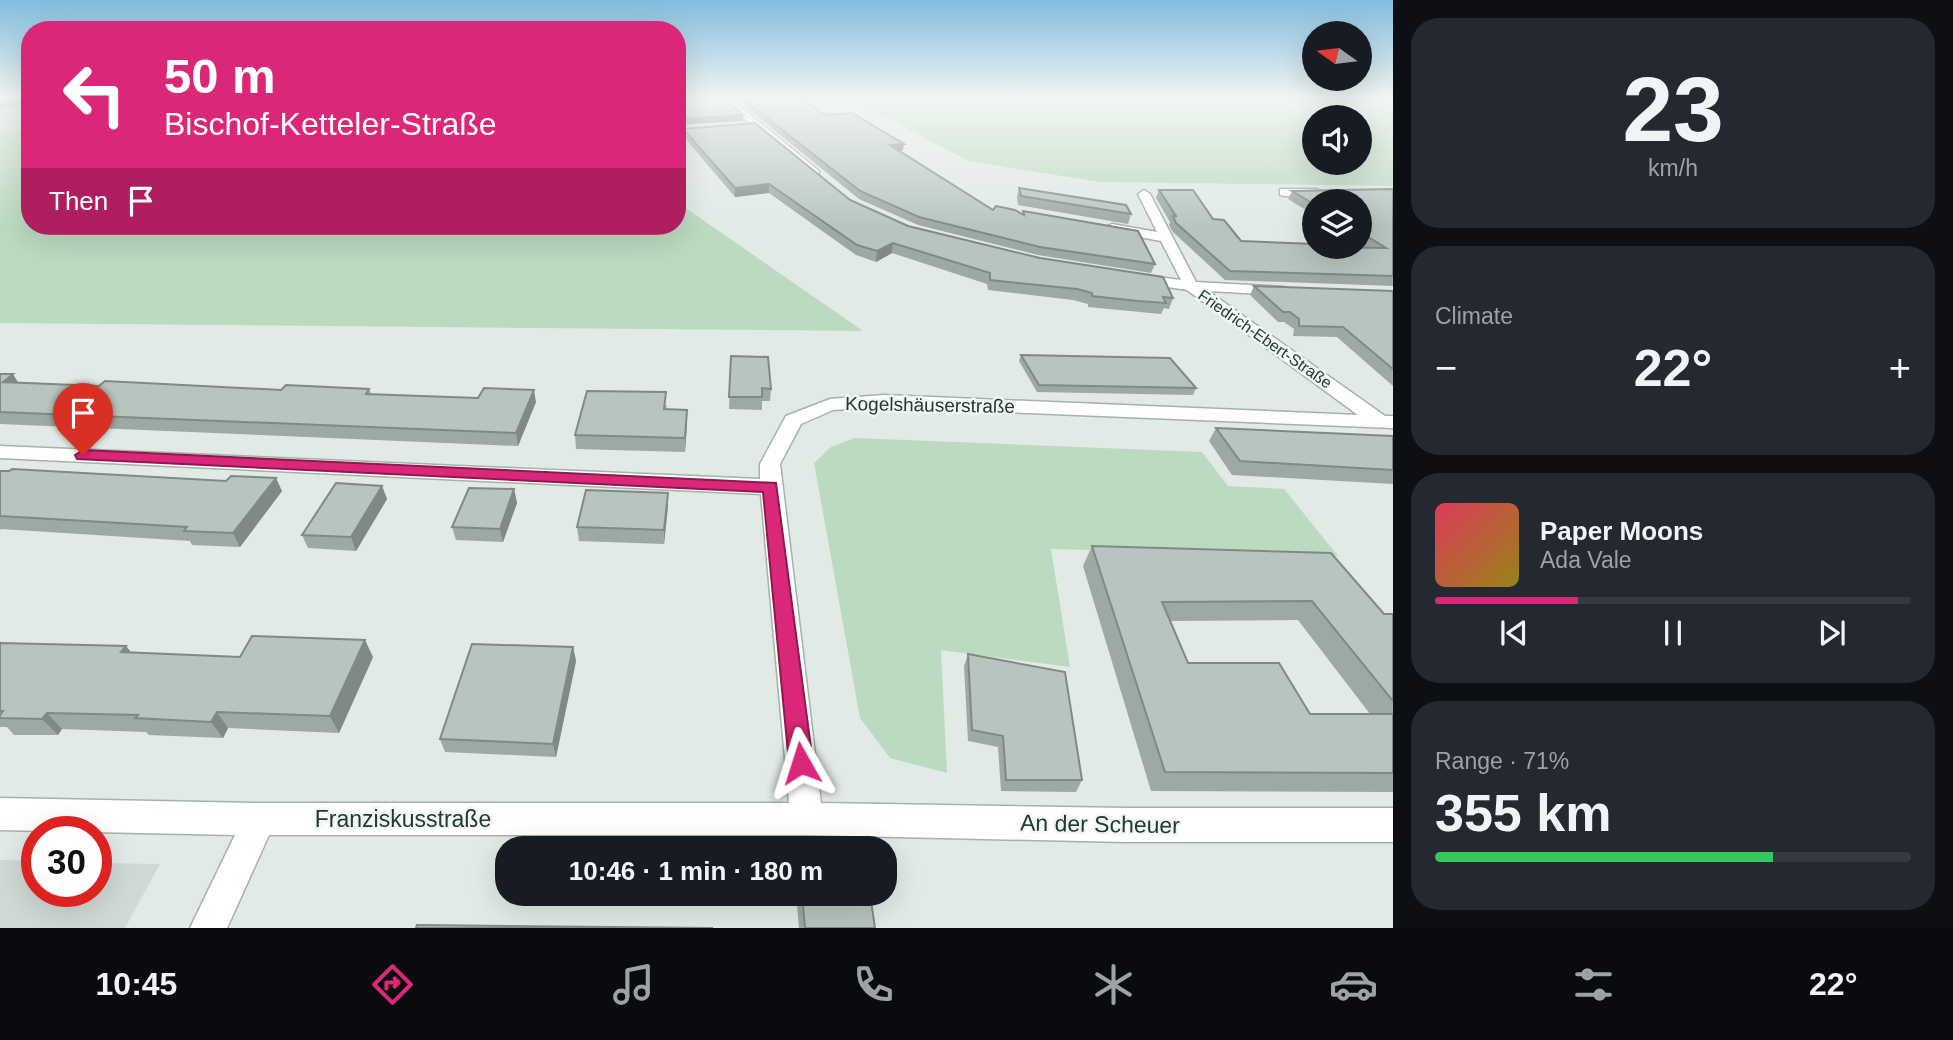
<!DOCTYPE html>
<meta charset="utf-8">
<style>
body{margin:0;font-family:Helvetica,sans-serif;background:#242831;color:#f1f3f6;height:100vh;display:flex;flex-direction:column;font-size:26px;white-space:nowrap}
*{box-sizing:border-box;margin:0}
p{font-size:23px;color:#9ea1a6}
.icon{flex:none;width:38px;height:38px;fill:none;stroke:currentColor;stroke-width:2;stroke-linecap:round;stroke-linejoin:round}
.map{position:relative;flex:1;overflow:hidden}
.drawer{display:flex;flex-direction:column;gap:18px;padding:18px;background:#0d0f14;width:560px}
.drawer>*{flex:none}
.banner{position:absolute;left:21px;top:21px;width:665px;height:214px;border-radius:28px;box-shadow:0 7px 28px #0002;background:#db2777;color:#fff;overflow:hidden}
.needle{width:46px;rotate:284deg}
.buttons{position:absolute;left:1302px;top:21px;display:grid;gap:14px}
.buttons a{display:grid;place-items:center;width:70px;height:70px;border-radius:50%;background:#171b24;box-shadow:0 7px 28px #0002;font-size:35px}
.speed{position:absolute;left:21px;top:816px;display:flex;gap:14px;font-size:35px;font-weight:700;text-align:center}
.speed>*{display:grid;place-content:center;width:91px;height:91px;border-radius:50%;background:#171b24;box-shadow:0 7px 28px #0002;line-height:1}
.speed .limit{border:10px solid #d22;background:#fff;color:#111}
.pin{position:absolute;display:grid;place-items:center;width:60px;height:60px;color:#fff;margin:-72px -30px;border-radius:50% 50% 50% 0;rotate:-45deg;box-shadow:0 0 7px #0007}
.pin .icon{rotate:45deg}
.me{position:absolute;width:77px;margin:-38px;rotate:354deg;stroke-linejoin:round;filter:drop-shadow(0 0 5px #0008)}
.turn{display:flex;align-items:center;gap:24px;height:147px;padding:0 28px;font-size:32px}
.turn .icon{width:91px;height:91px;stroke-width:2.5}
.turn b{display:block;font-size:49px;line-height:60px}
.then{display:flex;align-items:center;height:66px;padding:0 28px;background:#0003;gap:14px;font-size:26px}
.big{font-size:52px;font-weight:700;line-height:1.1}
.drawer .tile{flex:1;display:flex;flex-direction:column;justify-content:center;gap:10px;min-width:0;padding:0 24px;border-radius:28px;background:#242831}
.drawer .dial{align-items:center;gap:0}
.dial b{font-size:91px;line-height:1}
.song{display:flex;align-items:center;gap:21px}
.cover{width:84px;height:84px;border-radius:10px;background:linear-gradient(135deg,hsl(350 70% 55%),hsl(50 70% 35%))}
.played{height:7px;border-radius:4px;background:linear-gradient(90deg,#db2777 30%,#363941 30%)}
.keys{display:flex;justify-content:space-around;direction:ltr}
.heat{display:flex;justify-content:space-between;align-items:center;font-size:38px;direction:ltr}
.charge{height:10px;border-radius:5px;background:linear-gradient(90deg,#34c759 71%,#363941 0)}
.trip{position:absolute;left:495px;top:836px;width:402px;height:70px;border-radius:28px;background:#171b24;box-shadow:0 7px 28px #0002;font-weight:700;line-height:70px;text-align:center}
.dock{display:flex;height:112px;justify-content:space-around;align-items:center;background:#090b0e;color:#9ea1a6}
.dock .icon{width:49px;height:49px}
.dock .active{color:#db2777}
.dock b{font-size:32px;color:#f1f3f6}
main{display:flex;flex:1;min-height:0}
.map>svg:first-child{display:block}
</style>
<main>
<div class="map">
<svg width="1393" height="928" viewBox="0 0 1393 928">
<rect width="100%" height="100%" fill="#e1eae5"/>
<g fill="#cfdad4">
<polygon points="0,99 30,99 30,129 0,132"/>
<polygon points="0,860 37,861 37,891 96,891 96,863 160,864 125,928 0,928"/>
</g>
<g fill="#bcdac0" fill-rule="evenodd">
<path d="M852,99H1393V186L1100,182L968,161ZM1314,117H1360V163H1314Z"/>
<polygon points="30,129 30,226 677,226 677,202 863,331 0,323 0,132"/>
<polygon points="855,438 1202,452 1228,486 1284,489 1338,556 1051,549 1070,667 941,650 947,773 890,758 860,718 814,463 831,447"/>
</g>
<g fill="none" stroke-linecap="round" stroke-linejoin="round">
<g stroke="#a4b2ab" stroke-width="3">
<g id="minor">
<polygon points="721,99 731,99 819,171 819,175 811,175"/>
<polygon points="1280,189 1317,189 1323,193 1317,197 1284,196 1280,195"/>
<polygon points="1144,190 1150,194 1196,282 1284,287 1287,290 1284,293 1279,295 1208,291 1385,416 1393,416 1393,428 884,407 833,410 801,424 780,464 821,803 1125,808 1393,808 1393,842 1125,842 807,835 269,835 227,928 190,928 235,835 0,830 0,798 260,803 789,803 761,494 0,458 0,446 760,479 760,464 786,416 830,399 884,395 1358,415 1187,290 1135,282 1133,279 1140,275 1181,280 1161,241 1112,232 1105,228 1112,224 1157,232 1138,194"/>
</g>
</g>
<use href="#minor" fill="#fff" fill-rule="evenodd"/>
</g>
<g fill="#9da9a3" fill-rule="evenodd">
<polygon points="736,99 801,99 826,115 903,150 899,151 993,210 1022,214 1023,211 1155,264 1151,273 1038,255 918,225 859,199"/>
<polygon points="683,129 908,226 1173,298 1169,309 1164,308 1161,314 1088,307 1088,304 1073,300 988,290 987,284 892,253 876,262 856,255 769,193 735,197 684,137"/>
<polygon points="1019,188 1131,214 1128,224 1018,205 1017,197"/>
<polygon points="1393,189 1393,286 1225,280 1173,232 1169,225 1170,222 1156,198 1159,190 1213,219 1241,241 1364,247 1360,244 1360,201 1314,201 1314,215 1288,199 1292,191"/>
<polygon points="1254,286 1393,291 1393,386 1337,337 1293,336 1294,329 1284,322 1278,322 1250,295"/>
<polygon points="1021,355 1196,388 1193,395 1037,392 1019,361"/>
<polygon points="731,356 771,389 770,401 762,401 762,410 729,409"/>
<polygon points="0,374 18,382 99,386 281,390 369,389 371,394 536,402 518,446 0,424"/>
<polygon points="667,405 666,409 687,423 685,452 576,449 575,435"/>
<polygon points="1216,428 1393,436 1393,484 1232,475 1209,441"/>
<polygon points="0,471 282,491 240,547 192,545 190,541 1,529 0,530"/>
<polygon points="382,486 387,499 356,551 308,548 302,535"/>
<polygon points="514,489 517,503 503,542 456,540 452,527"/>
<polygon points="668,506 664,544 579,541 577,527"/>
<path d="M1092,546L1384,614H1393V792L1151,791L1083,566ZM1298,620L1370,714H1310L1188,663L1170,621Z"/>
<polygon points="0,641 2,643 131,653 240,657 373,657 339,733 228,728 223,738 149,735 146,732 62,729 58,735 14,735 7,727 0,727"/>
<polygon points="573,647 576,661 556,757 445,752 440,739"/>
<polygon points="968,654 1082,780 1076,792 1001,791 998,747 968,741 964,666"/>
<polygon points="796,894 870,894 875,928 799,928"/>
</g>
<g fill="#808a85">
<polygon points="0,99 26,99 26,104 0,109"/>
<polygon points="743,115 743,121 677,125 677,119"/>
<polygon points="904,144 903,150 889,152 890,145"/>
<polygon points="769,184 769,193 735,197 735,188"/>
<polygon points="893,243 892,253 876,262 877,251"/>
<polygon points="13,374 21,387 3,382"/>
<polygon points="534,390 536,402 518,446 516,433"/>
<polygon points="687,410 687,423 685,452 685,438"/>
<polygon points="276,478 282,491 240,547 233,533"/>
<polygon points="382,486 387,499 356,551 351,537"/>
<polygon points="514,489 517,503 503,542 500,529"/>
<polygon points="668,493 668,506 664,544 664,530"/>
<polygon points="365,640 373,657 339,733 330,716"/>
<polygon points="126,646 139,662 121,652"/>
<polygon points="573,647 576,661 556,757 553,744"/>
<polygon points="217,712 228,728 223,738 211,722"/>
<polygon points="47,713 62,729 58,735 42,719"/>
</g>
<g fill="#b7c5be" stroke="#808a85" stroke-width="2">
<polygon points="677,99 725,99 743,115 677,119"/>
<polygon points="743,99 801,99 826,115 852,113 904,144 890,145 993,210 996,206 1015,210 1024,215 1023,211 1138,231 1155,264 1040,247 919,217 860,191"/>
<polygon points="755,123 850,200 908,226 1040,258 1163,277 1173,298 1163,297 1166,303 1138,301 1092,296 1092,293 1077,289 990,280 990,273 893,243 877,251 857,245 769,184 735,188 683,129"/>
<polygon points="1019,188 1126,205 1131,214 1021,196"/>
<polygon points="1393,189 1393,276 1230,271 1176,223 1173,216 1176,216 1159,190 1193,190 1213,219 1224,220 1241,241 1314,244 1314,247 1386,248 1360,232 1360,201 1314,201 1314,204 1292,191"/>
<polygon points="1254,286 1393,291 1393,369 1343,327 1299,326 1299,319 1290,312 1283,312"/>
<polygon points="1021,355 1170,358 1196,388 1039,385"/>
<polygon points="731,356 768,357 771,389 762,388 762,397 729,397"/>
<polygon points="0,374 13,374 3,382 99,386 105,381 281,390 286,385 369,389 366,394 478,398 484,388 534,390 516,433 0,412"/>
<polygon points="587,391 666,392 664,409 687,410 685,438 575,435"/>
<polygon points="1216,428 1393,436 1393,470 1240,461"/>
<polygon points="12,469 226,481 231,476 276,478 233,533 184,531 187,527 0,516 0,471 9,471"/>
<polygon points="336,483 382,486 351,537 302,535"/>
<polygon points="469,488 514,489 500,529 452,527"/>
<polygon points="586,490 668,493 664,530 577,527"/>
<polygon points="1092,546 1331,553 1384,614 1393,614 1393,701 1312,601 1162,602 1188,663 1279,663 1310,714 1393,714 1393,773 1165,772"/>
<polygon points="252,636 365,640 330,716 217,712 211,722 135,718 138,715 47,713 42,719 0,718 0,715 3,711 0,711 0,643 126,646 121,652 240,657"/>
<polygon points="472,644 573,647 553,744 440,739"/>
<polygon points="968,654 1065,672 1082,780 1006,780 1003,736 972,730"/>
<polygon points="802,894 870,894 875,928 805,928"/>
<polygon points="417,925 713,928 416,928"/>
</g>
<linearGradient id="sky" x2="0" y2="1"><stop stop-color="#83bcdc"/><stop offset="0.43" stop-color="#f2f6f3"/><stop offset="1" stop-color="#f2f6f3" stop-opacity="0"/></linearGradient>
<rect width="1393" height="229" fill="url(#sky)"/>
<polygon fill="#db2777" stroke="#8e194d" stroke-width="2" points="83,450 776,483 813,763 809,771 801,774 792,771 789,763 763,492 77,459 75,455"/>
<g text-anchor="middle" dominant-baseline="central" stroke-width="5" stroke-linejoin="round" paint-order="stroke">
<g font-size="16" fill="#233a31" stroke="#f1f7f4">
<text transform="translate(1265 339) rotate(35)">Friedrich-Ebert-Straße</text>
</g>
<g font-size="19" fill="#233a31" stroke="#f1f7f4">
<text transform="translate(930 405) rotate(1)">Kogelshäuserstraße</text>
</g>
<g font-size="23" fill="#233a31" stroke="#f1f7f4">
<text x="403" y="819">Franziskusstraße</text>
<text transform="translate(1100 824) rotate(1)">An der Scheuer</text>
</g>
</g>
</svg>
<div class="buttons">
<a><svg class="needle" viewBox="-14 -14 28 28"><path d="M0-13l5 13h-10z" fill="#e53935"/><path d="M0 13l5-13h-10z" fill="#9ea1a6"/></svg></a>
<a><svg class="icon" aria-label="sound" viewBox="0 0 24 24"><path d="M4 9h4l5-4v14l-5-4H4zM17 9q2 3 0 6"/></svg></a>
<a><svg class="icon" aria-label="layers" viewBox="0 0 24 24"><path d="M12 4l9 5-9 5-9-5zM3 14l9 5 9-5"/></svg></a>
</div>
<div class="speed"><div class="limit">30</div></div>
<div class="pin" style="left:83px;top:455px;background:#d93025"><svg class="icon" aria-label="arrive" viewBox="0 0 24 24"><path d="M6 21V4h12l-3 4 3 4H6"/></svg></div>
<svg class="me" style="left:801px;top:763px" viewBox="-20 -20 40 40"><path d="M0-17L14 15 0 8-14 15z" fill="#db2777" stroke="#fff" stroke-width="4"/></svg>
<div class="trip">10:46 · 1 min · 180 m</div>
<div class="banner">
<div class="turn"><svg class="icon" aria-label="left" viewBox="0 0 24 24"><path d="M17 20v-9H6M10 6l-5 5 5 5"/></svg><div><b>50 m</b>Bischof-Ketteler-Straße</div></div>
<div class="then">Then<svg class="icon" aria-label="arrive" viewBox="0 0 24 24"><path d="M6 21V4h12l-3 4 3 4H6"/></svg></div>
</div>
</div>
<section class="drawer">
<div class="tile dial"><b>23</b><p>km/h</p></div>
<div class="tile"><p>Climate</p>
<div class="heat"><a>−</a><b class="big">22°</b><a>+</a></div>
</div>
<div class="tile">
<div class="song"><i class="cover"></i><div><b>Paper Moons</b><p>Ada Vale</p></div></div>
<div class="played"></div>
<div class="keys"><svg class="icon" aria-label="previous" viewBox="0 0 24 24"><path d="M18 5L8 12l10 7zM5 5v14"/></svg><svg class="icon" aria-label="pause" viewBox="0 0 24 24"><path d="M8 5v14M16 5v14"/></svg><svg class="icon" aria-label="next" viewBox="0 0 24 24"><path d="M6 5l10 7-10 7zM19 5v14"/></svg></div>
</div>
<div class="tile"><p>Range · 71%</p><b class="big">355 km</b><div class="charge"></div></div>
</section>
</main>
<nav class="dock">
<b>10:45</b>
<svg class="icon active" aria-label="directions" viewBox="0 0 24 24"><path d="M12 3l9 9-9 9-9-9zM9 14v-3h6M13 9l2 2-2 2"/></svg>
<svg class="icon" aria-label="music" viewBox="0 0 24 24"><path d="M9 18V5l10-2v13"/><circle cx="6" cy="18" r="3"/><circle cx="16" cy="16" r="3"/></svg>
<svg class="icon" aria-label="phone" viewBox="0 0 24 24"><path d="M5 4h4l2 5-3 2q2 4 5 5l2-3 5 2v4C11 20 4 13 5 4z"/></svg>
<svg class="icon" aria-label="climate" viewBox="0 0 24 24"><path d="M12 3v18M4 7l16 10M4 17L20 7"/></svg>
<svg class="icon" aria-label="car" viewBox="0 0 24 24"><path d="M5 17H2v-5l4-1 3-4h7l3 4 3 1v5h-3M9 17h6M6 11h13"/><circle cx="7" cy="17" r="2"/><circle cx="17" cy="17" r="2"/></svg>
<svg class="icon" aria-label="filters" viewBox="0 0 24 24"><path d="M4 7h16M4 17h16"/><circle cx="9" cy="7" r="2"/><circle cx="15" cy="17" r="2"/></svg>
<b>22°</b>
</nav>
